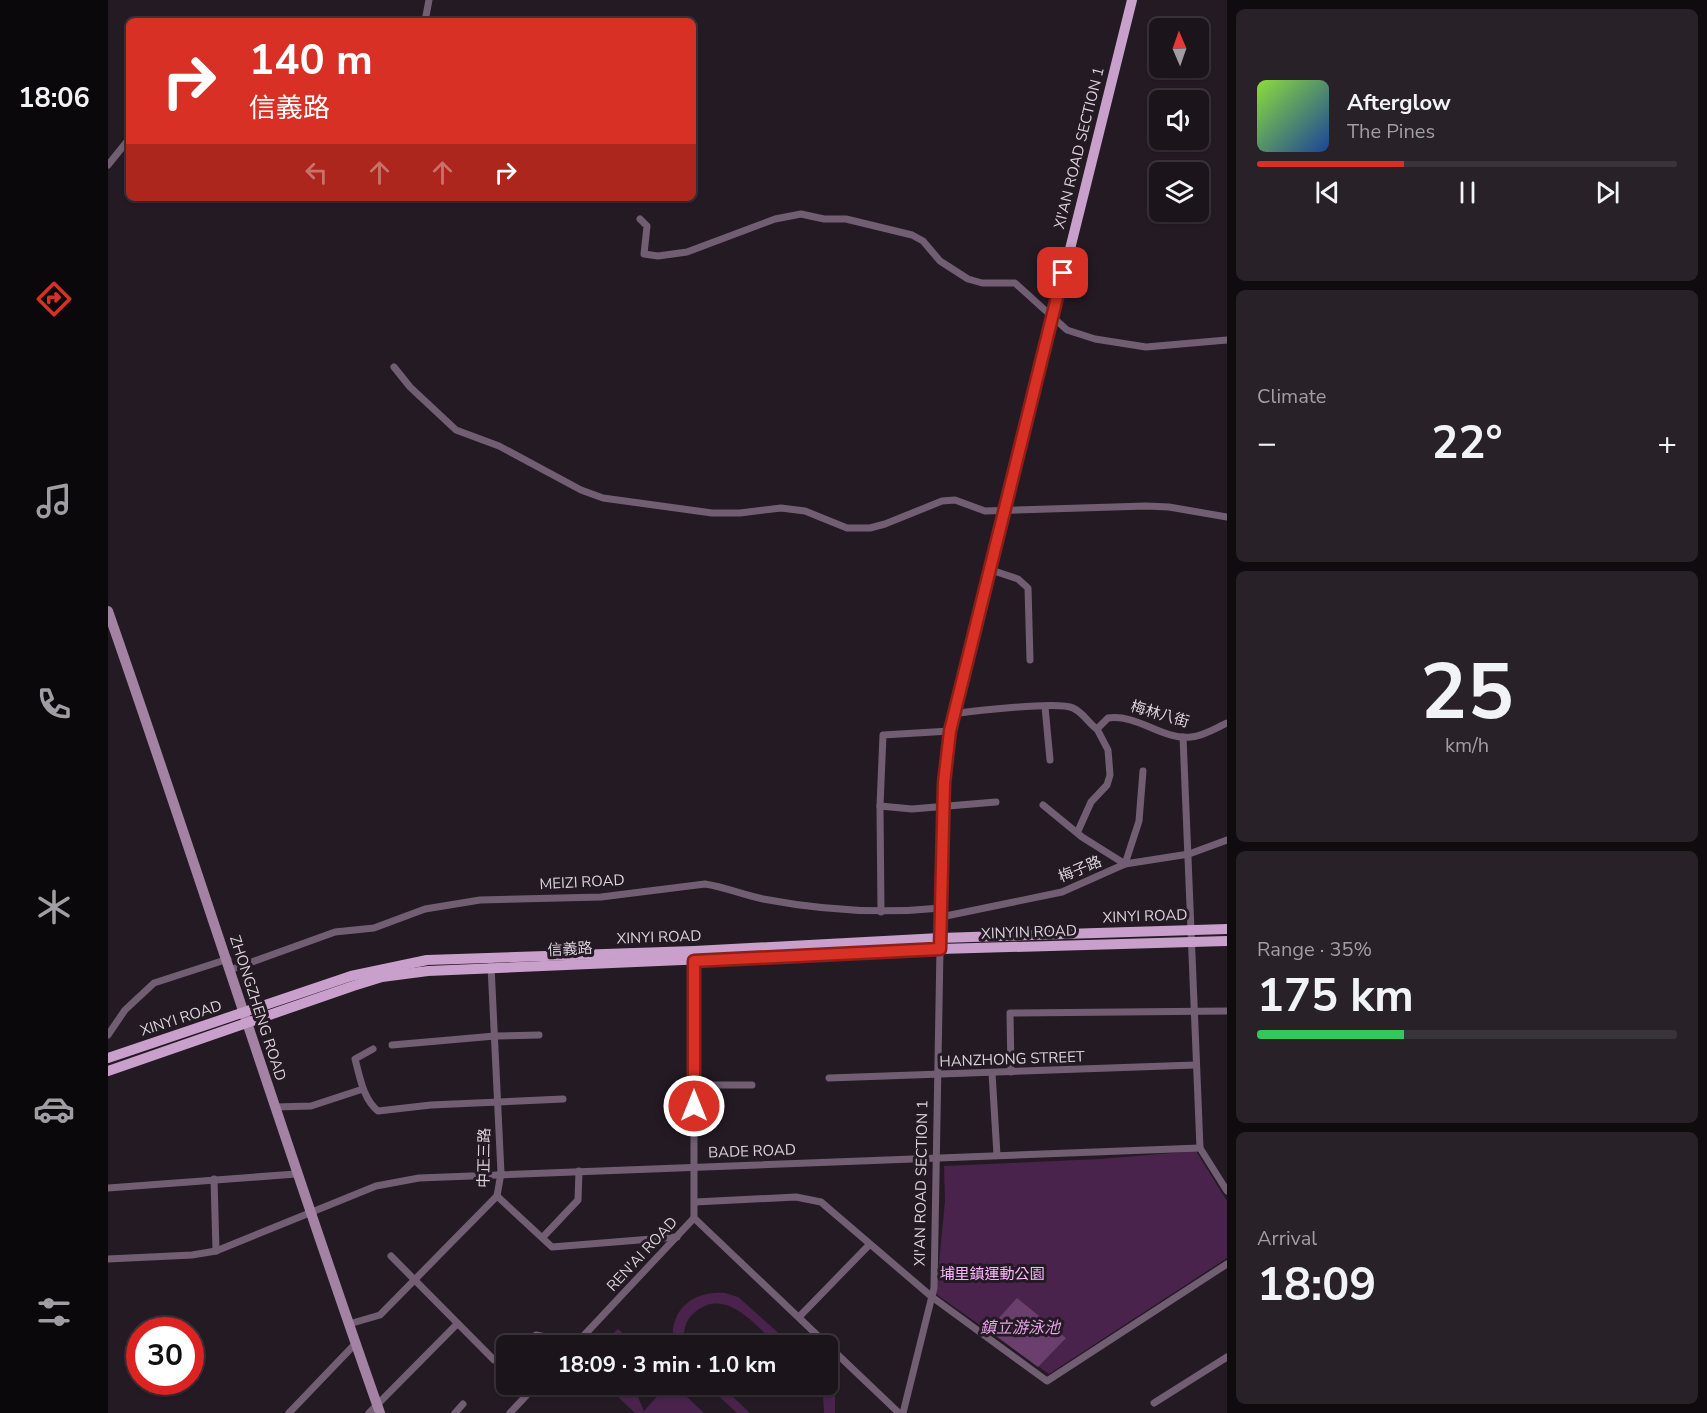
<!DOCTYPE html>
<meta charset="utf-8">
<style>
body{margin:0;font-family:"Nunito Sans","Noto Sans TC",sans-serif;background:#282128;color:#f1f3f6;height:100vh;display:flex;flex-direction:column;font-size:22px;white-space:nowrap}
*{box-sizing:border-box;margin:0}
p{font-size:20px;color:#a09ea3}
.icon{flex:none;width:33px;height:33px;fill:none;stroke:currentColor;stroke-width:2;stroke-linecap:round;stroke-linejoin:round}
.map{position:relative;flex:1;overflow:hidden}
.drawer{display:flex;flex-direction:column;gap:9px;padding:9px;background:#0f0b0f;width:480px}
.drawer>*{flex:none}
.banner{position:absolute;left:18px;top:18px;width:570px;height:183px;border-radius:9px;box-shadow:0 2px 4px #0004,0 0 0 2px #39333a;background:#d93025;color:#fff;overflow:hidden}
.needle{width:39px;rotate:358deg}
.fabs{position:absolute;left:1041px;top:18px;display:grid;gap:12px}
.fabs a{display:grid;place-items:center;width:60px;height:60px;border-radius:9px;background:#1b141b;box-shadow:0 2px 4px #0004,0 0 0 2px #39333a;font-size:30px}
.speed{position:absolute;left:18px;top:1317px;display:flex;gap:12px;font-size:30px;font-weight:700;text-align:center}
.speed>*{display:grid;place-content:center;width:78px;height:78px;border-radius:50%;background:#1b141b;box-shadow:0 2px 4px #0004,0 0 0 2px #39333a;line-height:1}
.speed .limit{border:9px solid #d22;background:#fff;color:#111}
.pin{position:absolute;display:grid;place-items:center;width:51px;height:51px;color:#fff;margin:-26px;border-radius:12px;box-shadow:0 3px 9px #0006}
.me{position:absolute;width:66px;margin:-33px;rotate:0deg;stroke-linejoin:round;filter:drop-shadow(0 0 4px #0008)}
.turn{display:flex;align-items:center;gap:21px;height:126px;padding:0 24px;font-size:27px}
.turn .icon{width:78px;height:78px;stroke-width:2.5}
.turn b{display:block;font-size:42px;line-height:51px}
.lanes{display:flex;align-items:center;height:57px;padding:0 24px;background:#0003;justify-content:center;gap:30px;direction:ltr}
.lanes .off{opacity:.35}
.big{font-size:45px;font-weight:700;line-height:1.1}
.drawer .widget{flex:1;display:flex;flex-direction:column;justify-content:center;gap:9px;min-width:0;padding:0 21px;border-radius:9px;background:#282128}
.drawer .dial{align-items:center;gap:0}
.dial b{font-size:78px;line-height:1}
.song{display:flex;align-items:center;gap:18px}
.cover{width:72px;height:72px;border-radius:9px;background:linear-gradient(135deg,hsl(90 70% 55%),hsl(220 70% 35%))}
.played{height:6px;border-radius:3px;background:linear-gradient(90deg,#d93025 35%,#39333a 35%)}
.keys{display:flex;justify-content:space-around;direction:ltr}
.heat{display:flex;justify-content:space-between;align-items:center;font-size:33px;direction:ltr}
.charge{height:9px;border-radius:4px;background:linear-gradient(90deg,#34c759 35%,#39333a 0)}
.trip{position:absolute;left:388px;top:1335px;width:342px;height:60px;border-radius:9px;background:#1b141b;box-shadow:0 2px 4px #0004,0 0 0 2px #39333a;font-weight:700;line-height:60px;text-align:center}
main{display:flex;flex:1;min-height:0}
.tabs{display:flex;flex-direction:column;width:108px;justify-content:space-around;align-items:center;background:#0b080b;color:#a09ea3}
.tabs .icon{width:42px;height:42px}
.tabs .current{color:#d93025}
.tabs b{font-size:27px;color:#f1f3f6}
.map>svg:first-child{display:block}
</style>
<main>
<nav class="tabs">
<b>18:06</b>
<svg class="icon current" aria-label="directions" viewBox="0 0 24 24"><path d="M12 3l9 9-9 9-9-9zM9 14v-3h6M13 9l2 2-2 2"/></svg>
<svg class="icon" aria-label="music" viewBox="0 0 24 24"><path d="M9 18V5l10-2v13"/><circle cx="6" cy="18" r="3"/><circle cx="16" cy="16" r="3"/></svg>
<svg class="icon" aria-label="phone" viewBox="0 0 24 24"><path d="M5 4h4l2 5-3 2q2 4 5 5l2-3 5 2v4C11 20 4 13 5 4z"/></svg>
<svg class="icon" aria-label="climate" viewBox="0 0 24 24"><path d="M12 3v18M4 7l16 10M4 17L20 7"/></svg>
<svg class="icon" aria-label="car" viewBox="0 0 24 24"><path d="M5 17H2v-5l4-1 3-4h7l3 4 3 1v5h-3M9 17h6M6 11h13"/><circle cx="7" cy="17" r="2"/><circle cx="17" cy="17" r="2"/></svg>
<svg class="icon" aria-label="filters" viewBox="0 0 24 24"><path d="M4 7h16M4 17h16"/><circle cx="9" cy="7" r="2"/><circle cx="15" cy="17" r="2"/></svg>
</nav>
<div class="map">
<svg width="1119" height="1413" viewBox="0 0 1119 1413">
<rect width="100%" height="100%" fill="#241a24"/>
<g fill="#49234b">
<polygon points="1088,1151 1119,1201 1119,1258 941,1374 828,1294 837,1201 836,1166 992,1159"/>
<path d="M617,1293L630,1297L684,1345H669C648,1326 618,1286 587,1312C577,1320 574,1333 577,1345H566C559,1311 585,1290 617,1293Z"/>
<polygon points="510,1329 527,1345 494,1345"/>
<polygon points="720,1379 727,1396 727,1413 716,1413 715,1394 711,1385 720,1384"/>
<polygon points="527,1384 537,1385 530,1397 536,1411 557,1388 553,1385 565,1384 596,1413 527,1413 508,1395 514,1389 522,1398"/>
<polygon points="599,1385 612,1385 642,1413 629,1413"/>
</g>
<polygon fill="#6b3f6d" points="909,1298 958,1338 930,1367 880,1330"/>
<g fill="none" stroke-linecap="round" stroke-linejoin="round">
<g stroke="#725e73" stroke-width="7">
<polyline points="317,21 321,0"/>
<polyline points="0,165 21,139"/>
<polyline points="532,219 539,226 536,254 550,256 579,252 667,219 693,214 716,219 738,219 804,235 815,241 832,261 860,279 874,283 907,283 959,330 987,339 1038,347 1119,340"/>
<polyline points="286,367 302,387 348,430 391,446 473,490 495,498 604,513 632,513 673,508 697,511 739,528 762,528 777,524 834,501 847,500 877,511 1038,506 1061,507 1119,517"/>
<polyline points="883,570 910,579 920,588 922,660"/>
<polyline points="937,707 942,760"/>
<path d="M845,714C865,711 950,701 965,708C976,713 980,723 989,729L1000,718C1031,714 1053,740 1083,737C1096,736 1108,728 1119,723"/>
<polyline points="1075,737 1092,1148 1119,1191"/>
<polyline points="935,805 974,837 1017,864 1031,821 1035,771"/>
<polyline points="772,806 804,809 888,802"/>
<polyline points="970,831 983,802 999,785 1002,775 1000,750 989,729"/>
<polyline points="773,912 772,806 775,735 842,731"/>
<polyline points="833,917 954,892 1017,864 1081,854 1119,840"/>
<path d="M122,970L227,932L266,928L317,909L372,900L493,897L597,884C617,887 635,895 655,899C713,910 774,914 833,908"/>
<polyline points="0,1035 17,1010 46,983 120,959"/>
<polyline points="284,1045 387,1036 431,1035"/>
<path d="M265,1049L247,1059C252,1077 255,1099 270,1111L323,1105L455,1099"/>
<polyline points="903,1072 902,1013 1119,1011"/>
<polyline points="884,1073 889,1155"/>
<polyline points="721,1078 1087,1065"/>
<polyline points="586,1085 644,1085"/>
<polyline points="167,1107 203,1106 255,1089"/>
<polyline points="106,1179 108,1251"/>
<polyline points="0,1188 188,1174"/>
<polyline points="389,1196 444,1247 569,1237"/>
<polyline points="587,1202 688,1197 713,1202 824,1297 939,1381 1119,1264"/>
<polyline points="586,1218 791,1413"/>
<polyline points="435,1237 470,1200 471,1171"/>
<polyline points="283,1256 386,1360 395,1360 399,1356"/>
<polyline points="0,1259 84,1255 108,1251 268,1186 311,1178 1092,1148"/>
<polyline points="691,1317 761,1245"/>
<polyline points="241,1324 272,1315 389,1196 393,1173 383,966"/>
<polyline points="411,1346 428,1335 468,1343"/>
<polyline points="466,1346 586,1218 586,956"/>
<polyline points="1046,1403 1119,1357"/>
<polyline points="181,1413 248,1343"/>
<polyline points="261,1413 349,1324"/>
<polyline points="347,1413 355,1404"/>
<polyline points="402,1413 429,1384"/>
<polyline points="795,1413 826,1288 832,949"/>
</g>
<path stroke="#a382a4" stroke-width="10" d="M0,611C93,878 178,1147 272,1413"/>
<g stroke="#c99fcb" stroke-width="10">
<polyline points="832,943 836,799 842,731 1024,0"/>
<polyline points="0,1058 243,976 319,960 586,951 832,938 1119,929"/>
<polyline points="0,1071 245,986 274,977 320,971 832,949 1119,941"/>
</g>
</g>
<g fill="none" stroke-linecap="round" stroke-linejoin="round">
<g stroke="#8d1f18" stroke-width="15">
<polyline id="route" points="586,1106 586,961 832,949 836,783 842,731 955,273"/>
</g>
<use href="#route" stroke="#d93025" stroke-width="10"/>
</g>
<g text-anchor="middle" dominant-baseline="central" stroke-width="6" stroke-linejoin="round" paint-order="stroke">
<g font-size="15" fill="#dad3da" stroke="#241a24">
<text transform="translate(971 148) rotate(-76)">XI'AN ROAD SECTION 1</text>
<text transform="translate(1052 714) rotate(16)">梅林八街</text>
<text transform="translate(972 869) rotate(-22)">梅子路</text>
<text transform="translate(474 882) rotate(-3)">MEIZI ROAD</text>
<text transform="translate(1037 916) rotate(-2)">XINYI ROAD</text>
<text transform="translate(921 932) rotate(-2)">XINYIN ROAD</text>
<text transform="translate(551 937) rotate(-2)">XINYI ROAD</text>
<text transform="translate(462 949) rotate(-3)">信義路</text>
<text transform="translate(150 1008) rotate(72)">ZHONGZHENG ROAD</text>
<text transform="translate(73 1018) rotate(-18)">XINYI ROAD</text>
<text transform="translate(904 1059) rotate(-2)">HANZHONG STREET</text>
<text transform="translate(644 1151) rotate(-2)">BADE ROAD</text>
<text transform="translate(376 1158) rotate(-89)">中正三路</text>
<text transform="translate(813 1183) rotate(-89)">XI'AN ROAD SECTION 1</text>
<text transform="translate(534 1254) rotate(-47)">REN'AI ROAD</text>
</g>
<g font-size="15" fill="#fbb6fe" stroke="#241a24">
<text x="884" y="1274">埔里鎮運動公園</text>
</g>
<g font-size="16" font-style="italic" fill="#e8a4ea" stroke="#241a24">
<text x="912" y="1328">鎮立游泳池</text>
</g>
</g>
</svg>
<div class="fabs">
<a><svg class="needle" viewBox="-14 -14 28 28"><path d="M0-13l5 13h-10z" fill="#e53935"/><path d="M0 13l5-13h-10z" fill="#a09ea3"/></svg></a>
<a><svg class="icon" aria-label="sound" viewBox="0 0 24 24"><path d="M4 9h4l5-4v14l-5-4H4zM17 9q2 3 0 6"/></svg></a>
<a><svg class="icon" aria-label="layers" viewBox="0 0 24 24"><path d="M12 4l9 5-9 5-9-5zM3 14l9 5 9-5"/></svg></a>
</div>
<div class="speed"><div class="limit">30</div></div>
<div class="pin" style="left:955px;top:273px;background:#d93025"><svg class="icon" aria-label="arrive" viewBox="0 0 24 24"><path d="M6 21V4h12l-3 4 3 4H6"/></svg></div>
<svg class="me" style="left:586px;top:1106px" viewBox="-20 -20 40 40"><circle r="17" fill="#d93025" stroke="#fff" stroke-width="3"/><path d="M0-11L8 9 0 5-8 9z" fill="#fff"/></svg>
<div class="trip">18:09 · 3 min · 1.0 km</div>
<div class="banner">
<div class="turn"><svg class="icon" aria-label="right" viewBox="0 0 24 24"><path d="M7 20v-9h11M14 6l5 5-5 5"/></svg><div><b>140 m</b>信義路</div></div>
<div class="lanes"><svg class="icon off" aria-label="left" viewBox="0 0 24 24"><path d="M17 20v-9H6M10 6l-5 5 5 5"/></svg><svg class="icon off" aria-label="ahead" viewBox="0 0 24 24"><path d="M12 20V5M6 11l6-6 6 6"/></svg><svg class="icon off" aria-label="ahead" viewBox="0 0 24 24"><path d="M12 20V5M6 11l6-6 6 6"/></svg><svg class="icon" aria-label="right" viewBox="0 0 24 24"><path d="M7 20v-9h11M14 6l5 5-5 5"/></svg></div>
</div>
</div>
<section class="drawer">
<div class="widget">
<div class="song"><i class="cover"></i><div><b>Afterglow</b><p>The Pines</p></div></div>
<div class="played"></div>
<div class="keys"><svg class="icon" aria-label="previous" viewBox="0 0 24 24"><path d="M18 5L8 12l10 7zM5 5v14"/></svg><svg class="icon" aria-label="pause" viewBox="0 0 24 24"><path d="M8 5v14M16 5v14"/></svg><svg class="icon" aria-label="next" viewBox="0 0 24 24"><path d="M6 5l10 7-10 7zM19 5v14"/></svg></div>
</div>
<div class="widget"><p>Climate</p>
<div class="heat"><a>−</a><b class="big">22°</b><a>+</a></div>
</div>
<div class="widget dial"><b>25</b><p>km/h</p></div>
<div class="widget"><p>Range · 35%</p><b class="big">175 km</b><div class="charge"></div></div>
<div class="widget"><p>Arrival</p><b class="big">18:09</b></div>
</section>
</main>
